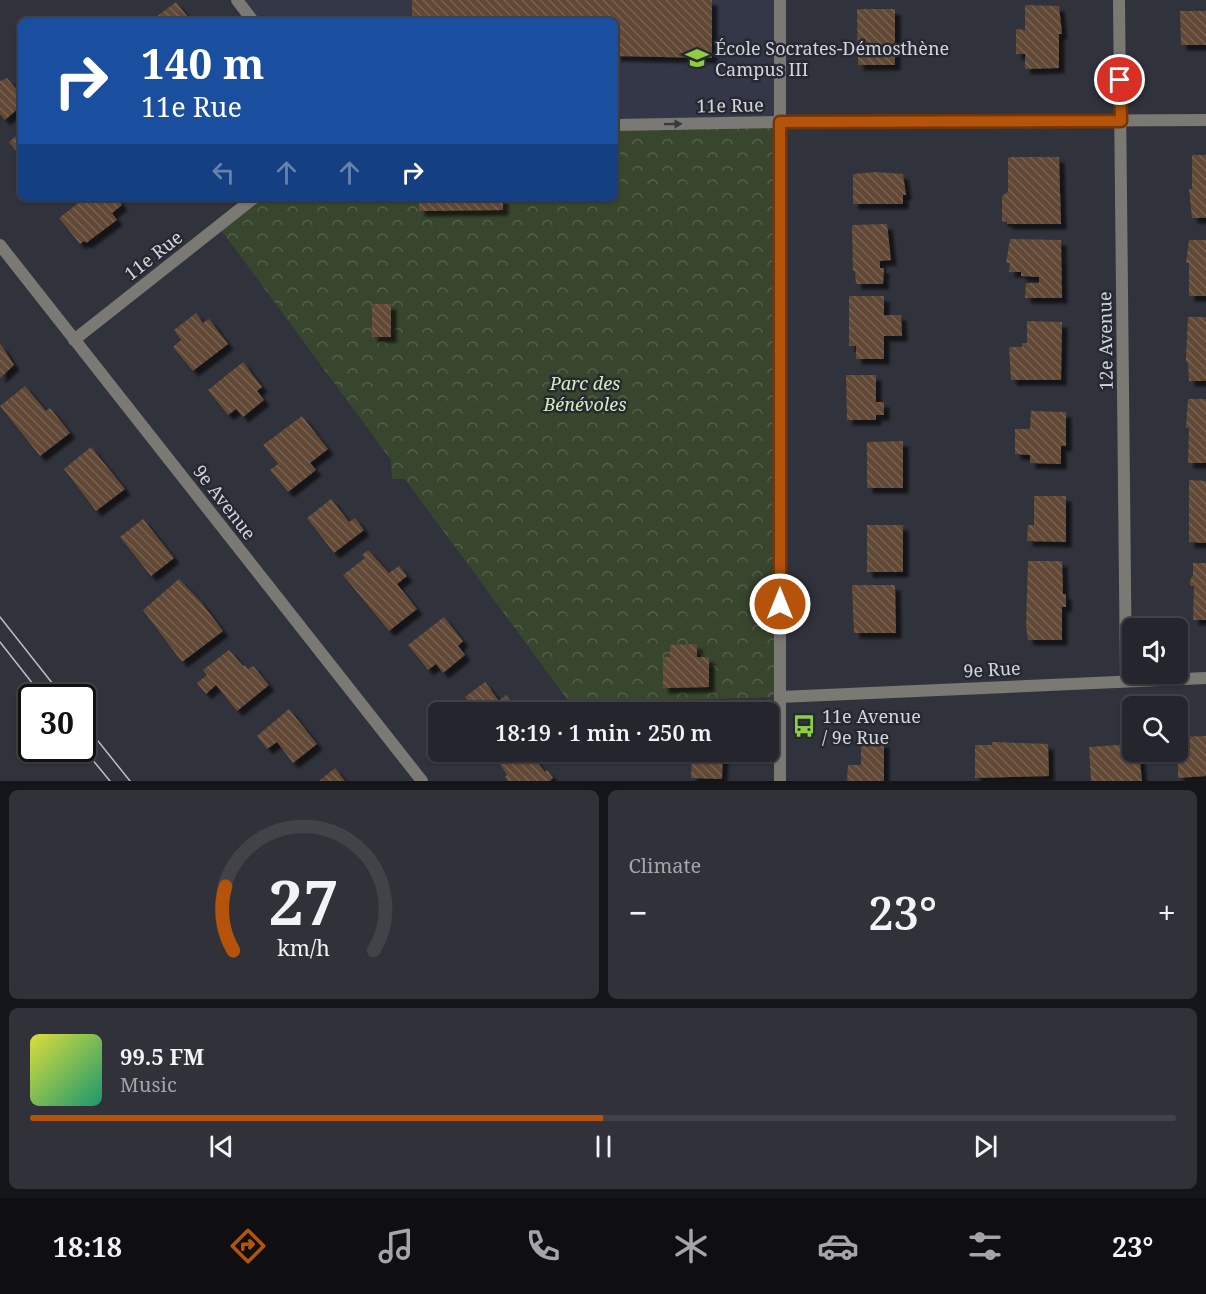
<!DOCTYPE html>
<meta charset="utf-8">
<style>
body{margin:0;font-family:"Noto Serif",serif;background:#313239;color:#f1f3f6;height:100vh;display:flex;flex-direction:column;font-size:22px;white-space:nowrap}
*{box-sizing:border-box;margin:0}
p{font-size:20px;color:#a3a5aa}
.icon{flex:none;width:33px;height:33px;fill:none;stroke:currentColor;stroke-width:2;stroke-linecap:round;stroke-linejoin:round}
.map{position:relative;height:781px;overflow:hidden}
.side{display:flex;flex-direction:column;gap:9px;padding:9px;background:#141519;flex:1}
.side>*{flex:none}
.hud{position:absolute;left:18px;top:18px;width:600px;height:183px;border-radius:9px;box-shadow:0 2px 4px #0004,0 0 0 2px #424349;background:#1a4fa0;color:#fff;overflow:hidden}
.controls{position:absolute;left:1122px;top:618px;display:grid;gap:12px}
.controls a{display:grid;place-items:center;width:66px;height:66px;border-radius:9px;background:#25262d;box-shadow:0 2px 4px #0004,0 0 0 2px #424349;font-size:30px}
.speed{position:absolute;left:18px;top:684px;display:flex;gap:12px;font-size:30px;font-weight:700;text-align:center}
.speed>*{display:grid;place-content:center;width:78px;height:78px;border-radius:50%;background:#25262d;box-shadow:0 2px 4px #0004,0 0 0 2px #424349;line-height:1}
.speed .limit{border:3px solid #111;border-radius:9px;background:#fff;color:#111}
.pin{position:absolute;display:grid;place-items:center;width:51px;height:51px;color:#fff;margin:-26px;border:3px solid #fff;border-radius:50%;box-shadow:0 2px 6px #0007}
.me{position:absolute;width:66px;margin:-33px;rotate:0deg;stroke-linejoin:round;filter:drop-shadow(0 0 4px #0008)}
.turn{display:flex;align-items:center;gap:21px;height:126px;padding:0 24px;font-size:27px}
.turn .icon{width:78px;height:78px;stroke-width:2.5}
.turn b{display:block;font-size:42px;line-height:51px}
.lanes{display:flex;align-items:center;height:57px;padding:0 24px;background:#0003;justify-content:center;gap:30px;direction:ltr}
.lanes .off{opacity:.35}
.big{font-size:45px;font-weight:600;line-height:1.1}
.side .widget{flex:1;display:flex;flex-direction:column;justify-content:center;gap:9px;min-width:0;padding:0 21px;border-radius:9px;background:#313239}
.side .dial{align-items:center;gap:0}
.dial svg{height:156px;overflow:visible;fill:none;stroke:#424349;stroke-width:7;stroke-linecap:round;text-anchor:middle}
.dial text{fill:#f1f3f6;stroke:none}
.song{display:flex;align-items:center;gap:18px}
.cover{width:72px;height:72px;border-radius:9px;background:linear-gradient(135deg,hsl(60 70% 55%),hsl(160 70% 35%))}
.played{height:6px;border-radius:3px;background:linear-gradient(90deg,#b45309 50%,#424349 50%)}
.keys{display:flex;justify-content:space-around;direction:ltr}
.heat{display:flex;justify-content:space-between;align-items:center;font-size:33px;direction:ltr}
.side .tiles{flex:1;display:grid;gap:9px;grid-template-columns:1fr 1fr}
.widget:last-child{grid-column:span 2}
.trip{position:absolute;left:428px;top:702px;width:351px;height:60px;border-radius:9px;background:#25262d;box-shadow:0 2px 4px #0004,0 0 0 2px #424349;font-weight:600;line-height:60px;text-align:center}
.menu{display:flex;height:96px;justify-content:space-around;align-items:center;background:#0f0f12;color:#a3a5aa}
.menu .icon{width:42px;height:42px}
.menu .active{color:#b45309}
.menu b{font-size:27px;color:#f1f3f6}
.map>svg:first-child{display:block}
</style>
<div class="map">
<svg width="1206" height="781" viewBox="0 0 1206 781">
<defs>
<pattern id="park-crowns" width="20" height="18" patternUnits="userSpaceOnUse" patternTransform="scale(1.5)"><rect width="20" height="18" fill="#39462e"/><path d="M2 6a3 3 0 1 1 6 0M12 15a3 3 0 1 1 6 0" fill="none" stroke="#55604c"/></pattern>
<pattern id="building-back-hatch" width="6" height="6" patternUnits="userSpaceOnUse" patternTransform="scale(1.5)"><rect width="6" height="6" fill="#624836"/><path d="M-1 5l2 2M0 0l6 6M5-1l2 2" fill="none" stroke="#786252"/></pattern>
<filter id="shadow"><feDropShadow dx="5.5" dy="5.5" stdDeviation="1.5" flood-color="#0009"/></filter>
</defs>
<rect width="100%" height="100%" fill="#31333c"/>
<polygon fill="#343747" points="237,0 780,0 780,122 615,125 615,21 253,21"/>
<polygon fill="url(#park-crowns)" points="780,122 780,697 570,703 405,479 392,479 391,460 222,231 261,198 615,198 615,125"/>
<g fill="url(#building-back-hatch)" filter="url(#shadow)">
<polygon points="412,0 712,0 712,58 615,56 615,21 412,21"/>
<polygon points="176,2 191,21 151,21"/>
<polygon points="1025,5 1059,6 1062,34 1059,34 1059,68 1025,69 1025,54 1016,54 1016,29 1025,30"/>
<polygon points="857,9 895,9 895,65 858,65"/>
<polygon points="1180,11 1206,11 1206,45 1181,45"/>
<polygon points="7,78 21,95 21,106 5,120 0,114 0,81"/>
<polygon points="21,132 21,157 9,142"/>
<polygon points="1192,155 1206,155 1206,218 1192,218 1189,189 1192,189"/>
<polygon points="1011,157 1059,157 1061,224 1007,224 1007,222 1002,221 1002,196 1008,192 1008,158"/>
<polygon points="876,172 903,174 906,195 903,195 903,204 853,204 853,174"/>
<polygon points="85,198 117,198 122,205 112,213 117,220 86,243 84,241 80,244 59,218"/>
<polygon points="419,198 503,198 503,210 419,211"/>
<polygon points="887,224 891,260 880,261 880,268 884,268 883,284 856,284 855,271 853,271 852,225"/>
<polygon points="1010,239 1061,240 1062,298 1025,298 1026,283 1039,283 1039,277 1021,276 1021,272 1009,272 1010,263 1006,263"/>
<polygon points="1189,240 1206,240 1206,296 1189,296 1189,263 1186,263"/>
<polygon points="849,296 884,296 884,315 901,315 902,336 884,336 884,359 856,359 856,346 849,346"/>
<rect x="372" y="304" width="19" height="33"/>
<polygon points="196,313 203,323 209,319 228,344 193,371 173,347 181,340 174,330"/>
<polygon points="1188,317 1206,317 1206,381 1189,381 1188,363 1186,362 1186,357"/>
<polygon points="1027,321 1062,322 1061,380 1011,380 1009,347 1022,347 1022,343 1027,343"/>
<polygon points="0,343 14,365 0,378"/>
<polygon points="243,362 262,387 257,391 264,400 243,417 236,409 228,415 208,390"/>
<polygon points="846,375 876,375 876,402 884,402 884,415 876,415 876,420 847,420"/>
<polygon points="25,386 46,411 50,408 70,433 40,456 0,406"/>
<polygon points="1188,399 1206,399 1206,463 1188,463 1189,428 1186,428"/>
<polygon points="1031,411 1066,412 1066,446 1061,446 1061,464 1030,463 1030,455 1015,454 1015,429 1030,429"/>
<polygon points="302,416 328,449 310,463 316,470 288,492 270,470 278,464 263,445"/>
<polygon points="903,441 903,488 867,488 867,442"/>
<polygon points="91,447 125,489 96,511 64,469"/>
<polygon points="1189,480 1206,481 1206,543 1189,542"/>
<polygon points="1034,496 1066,496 1066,542 1027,541 1028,525 1034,525"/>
<polygon points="331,499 349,522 355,518 364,530 334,553 307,518"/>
<polygon points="143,519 174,558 151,576 120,537"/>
<rect x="867" y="525" width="36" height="47"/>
<polygon points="368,550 389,573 399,566 407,576 397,584 417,609 389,631 343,575 365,558 362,555"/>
<polygon points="1028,561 1062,561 1063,594 1066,594 1066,607 1062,607 1062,640 1028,640 1026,626"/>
<polygon points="1193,563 1206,563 1206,620 1193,620 1194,586 1190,586 1190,581 1193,575"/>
<polygon points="179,579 201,602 223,631 182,662 143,610"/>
<polygon points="852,585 895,585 896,633 854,633"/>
<polygon points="444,617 463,641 458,646 465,655 443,673 436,664 428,670 408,645"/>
<polygon points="697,644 697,657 709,657 709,687 663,688 663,657 670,657 670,645"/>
<polygon points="229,650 243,666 245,665 248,669 253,666 269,685 237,711 216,685 206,694 197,683 207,675 203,670"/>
<polygon points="485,682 499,701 506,695 517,709 512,712 473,712 474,709 465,697"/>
<polygon points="289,709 317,744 293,763 277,742 267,749 257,736"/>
<polygon points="1206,736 1206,776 1178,778 1178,737"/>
<polygon points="861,742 884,742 884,781 847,781 848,765 861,765"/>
<polygon points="992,742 1048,744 1049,776 975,778 975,745 992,745"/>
<polygon points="1132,744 1132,752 1139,752 1142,781 1091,781 1089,747"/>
<polygon points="516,752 529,752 545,772 547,770 553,778 550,781 508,781 505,777 507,775 500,764"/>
<polygon points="692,752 723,752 722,779 691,778"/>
<polygon points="335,768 345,781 319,781"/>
</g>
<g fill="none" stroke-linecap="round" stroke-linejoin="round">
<g stroke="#7b7974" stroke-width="12">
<polyline points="237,0 253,21"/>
<polyline points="780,0 780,781"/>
<polyline points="1119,0 1126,681"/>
<polyline points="615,125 780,122 1206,120"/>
<polyline points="0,245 422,781"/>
<polyline points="74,340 254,198"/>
<polyline points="780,697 1206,678"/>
</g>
<g stroke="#bcbec4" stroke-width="1.5">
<polyline points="0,617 64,698"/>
<polyline points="0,642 44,698"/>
<polyline points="82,721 130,781"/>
<polyline points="82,747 110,781"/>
</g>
</g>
<defs><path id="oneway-solid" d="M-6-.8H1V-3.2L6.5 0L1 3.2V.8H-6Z" transform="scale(1.5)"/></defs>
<use fill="#38393f" href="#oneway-solid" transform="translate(673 124) rotate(-1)"/>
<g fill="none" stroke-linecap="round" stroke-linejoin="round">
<g stroke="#753606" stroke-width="15">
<polyline id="route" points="780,604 780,122 1121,121 1120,80"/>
</g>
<use href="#route" stroke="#b45309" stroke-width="10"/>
</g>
<defs>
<g id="school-bare" transform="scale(1.8)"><path d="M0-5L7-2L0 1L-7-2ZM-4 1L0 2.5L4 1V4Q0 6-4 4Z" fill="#8ecd42" stroke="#272932" stroke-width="2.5" paint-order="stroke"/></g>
<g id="bus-bare" transform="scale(1.8)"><path d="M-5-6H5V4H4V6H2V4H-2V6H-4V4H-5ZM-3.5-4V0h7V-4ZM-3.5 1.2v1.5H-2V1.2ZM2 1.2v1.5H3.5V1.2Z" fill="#8ecd42" stroke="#272932" stroke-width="2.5" paint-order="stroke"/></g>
</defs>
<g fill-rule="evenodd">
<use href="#school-bare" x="697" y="58"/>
<use href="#bus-bare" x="804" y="726"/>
</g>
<g text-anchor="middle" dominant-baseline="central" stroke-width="5" stroke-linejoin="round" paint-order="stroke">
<g font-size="18" fill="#d3d5db" stroke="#272932" text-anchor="start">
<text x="715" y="48">École Socrates-Démosthène<tspan x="715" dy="21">Campus III</tspan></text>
<text x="822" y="716">11e Avenue<tspan x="822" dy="21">/ 9e Rue</tspan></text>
</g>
<g font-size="18" fill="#d3d5db" stroke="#272932">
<text transform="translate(730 105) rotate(-1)">11e Rue</text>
<text transform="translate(153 255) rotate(-38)">11e Rue</text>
<text transform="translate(1105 341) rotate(-91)">12e Avenue</text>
<text transform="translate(225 502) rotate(52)">9e Avenue</text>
<text transform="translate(992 669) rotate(-3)">9e Rue</text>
</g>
<g font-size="18" font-style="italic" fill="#d2efba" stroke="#272932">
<text x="585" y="383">Parc des<tspan x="585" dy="21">Bénévoles</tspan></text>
</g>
</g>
</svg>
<div class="controls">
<a><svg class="icon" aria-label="sound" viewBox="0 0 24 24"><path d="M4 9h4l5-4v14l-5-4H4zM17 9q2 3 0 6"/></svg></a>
<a><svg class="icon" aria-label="search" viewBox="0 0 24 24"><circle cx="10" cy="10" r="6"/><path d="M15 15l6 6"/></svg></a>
</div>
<div class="speed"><div class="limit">30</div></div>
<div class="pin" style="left:1120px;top:80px;background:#d93025"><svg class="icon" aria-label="arrive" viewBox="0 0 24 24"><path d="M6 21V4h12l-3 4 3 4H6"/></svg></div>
<svg class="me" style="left:780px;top:604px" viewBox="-20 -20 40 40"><circle r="17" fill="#b45309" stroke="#fff" stroke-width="3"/><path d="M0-11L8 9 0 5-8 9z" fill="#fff"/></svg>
<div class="trip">18:19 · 1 min · 250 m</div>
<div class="hud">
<div class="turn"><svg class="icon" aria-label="right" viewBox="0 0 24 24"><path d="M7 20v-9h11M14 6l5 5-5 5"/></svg><div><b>140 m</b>11e Rue</div></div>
<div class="lanes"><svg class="icon off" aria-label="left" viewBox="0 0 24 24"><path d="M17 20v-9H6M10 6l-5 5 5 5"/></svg><svg class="icon off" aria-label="ahead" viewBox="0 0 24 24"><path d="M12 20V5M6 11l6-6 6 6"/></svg><svg class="icon off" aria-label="ahead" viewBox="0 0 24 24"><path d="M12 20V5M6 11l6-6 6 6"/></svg><svg class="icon" aria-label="right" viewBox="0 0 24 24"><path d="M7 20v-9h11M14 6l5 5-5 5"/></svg></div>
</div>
</div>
<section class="side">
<div class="tiles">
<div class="widget dial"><svg viewBox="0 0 100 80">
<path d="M14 69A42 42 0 1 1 86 69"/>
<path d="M14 69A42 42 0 0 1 10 36" stroke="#b45309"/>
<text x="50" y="56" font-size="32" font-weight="700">27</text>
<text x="50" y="72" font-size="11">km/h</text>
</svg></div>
<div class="widget"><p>Climate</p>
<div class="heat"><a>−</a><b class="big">23°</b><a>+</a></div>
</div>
<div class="widget">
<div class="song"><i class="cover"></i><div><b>99.5 FM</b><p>Music</p></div></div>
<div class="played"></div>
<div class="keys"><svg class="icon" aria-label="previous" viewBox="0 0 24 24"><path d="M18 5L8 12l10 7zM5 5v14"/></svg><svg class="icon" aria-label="pause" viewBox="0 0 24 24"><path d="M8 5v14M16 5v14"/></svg><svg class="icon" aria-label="next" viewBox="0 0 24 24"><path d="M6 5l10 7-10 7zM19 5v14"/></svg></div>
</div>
</div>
</section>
<nav class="menu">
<b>18:18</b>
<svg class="icon active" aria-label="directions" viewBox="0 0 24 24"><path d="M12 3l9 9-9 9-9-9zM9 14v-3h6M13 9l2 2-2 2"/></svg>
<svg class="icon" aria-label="music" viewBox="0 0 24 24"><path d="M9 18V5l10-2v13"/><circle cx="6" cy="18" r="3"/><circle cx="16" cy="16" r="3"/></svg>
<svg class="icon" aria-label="phone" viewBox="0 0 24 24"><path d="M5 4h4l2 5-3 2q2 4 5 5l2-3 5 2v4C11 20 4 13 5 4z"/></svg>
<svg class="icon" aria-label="climate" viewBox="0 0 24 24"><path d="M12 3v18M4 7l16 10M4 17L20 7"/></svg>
<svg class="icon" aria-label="car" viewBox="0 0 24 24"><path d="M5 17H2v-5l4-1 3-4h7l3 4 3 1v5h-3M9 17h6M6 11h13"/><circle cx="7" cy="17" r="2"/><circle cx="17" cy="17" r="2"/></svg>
<svg class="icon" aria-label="filters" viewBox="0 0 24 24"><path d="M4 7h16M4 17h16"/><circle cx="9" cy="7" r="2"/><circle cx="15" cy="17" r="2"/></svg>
<b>23°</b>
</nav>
